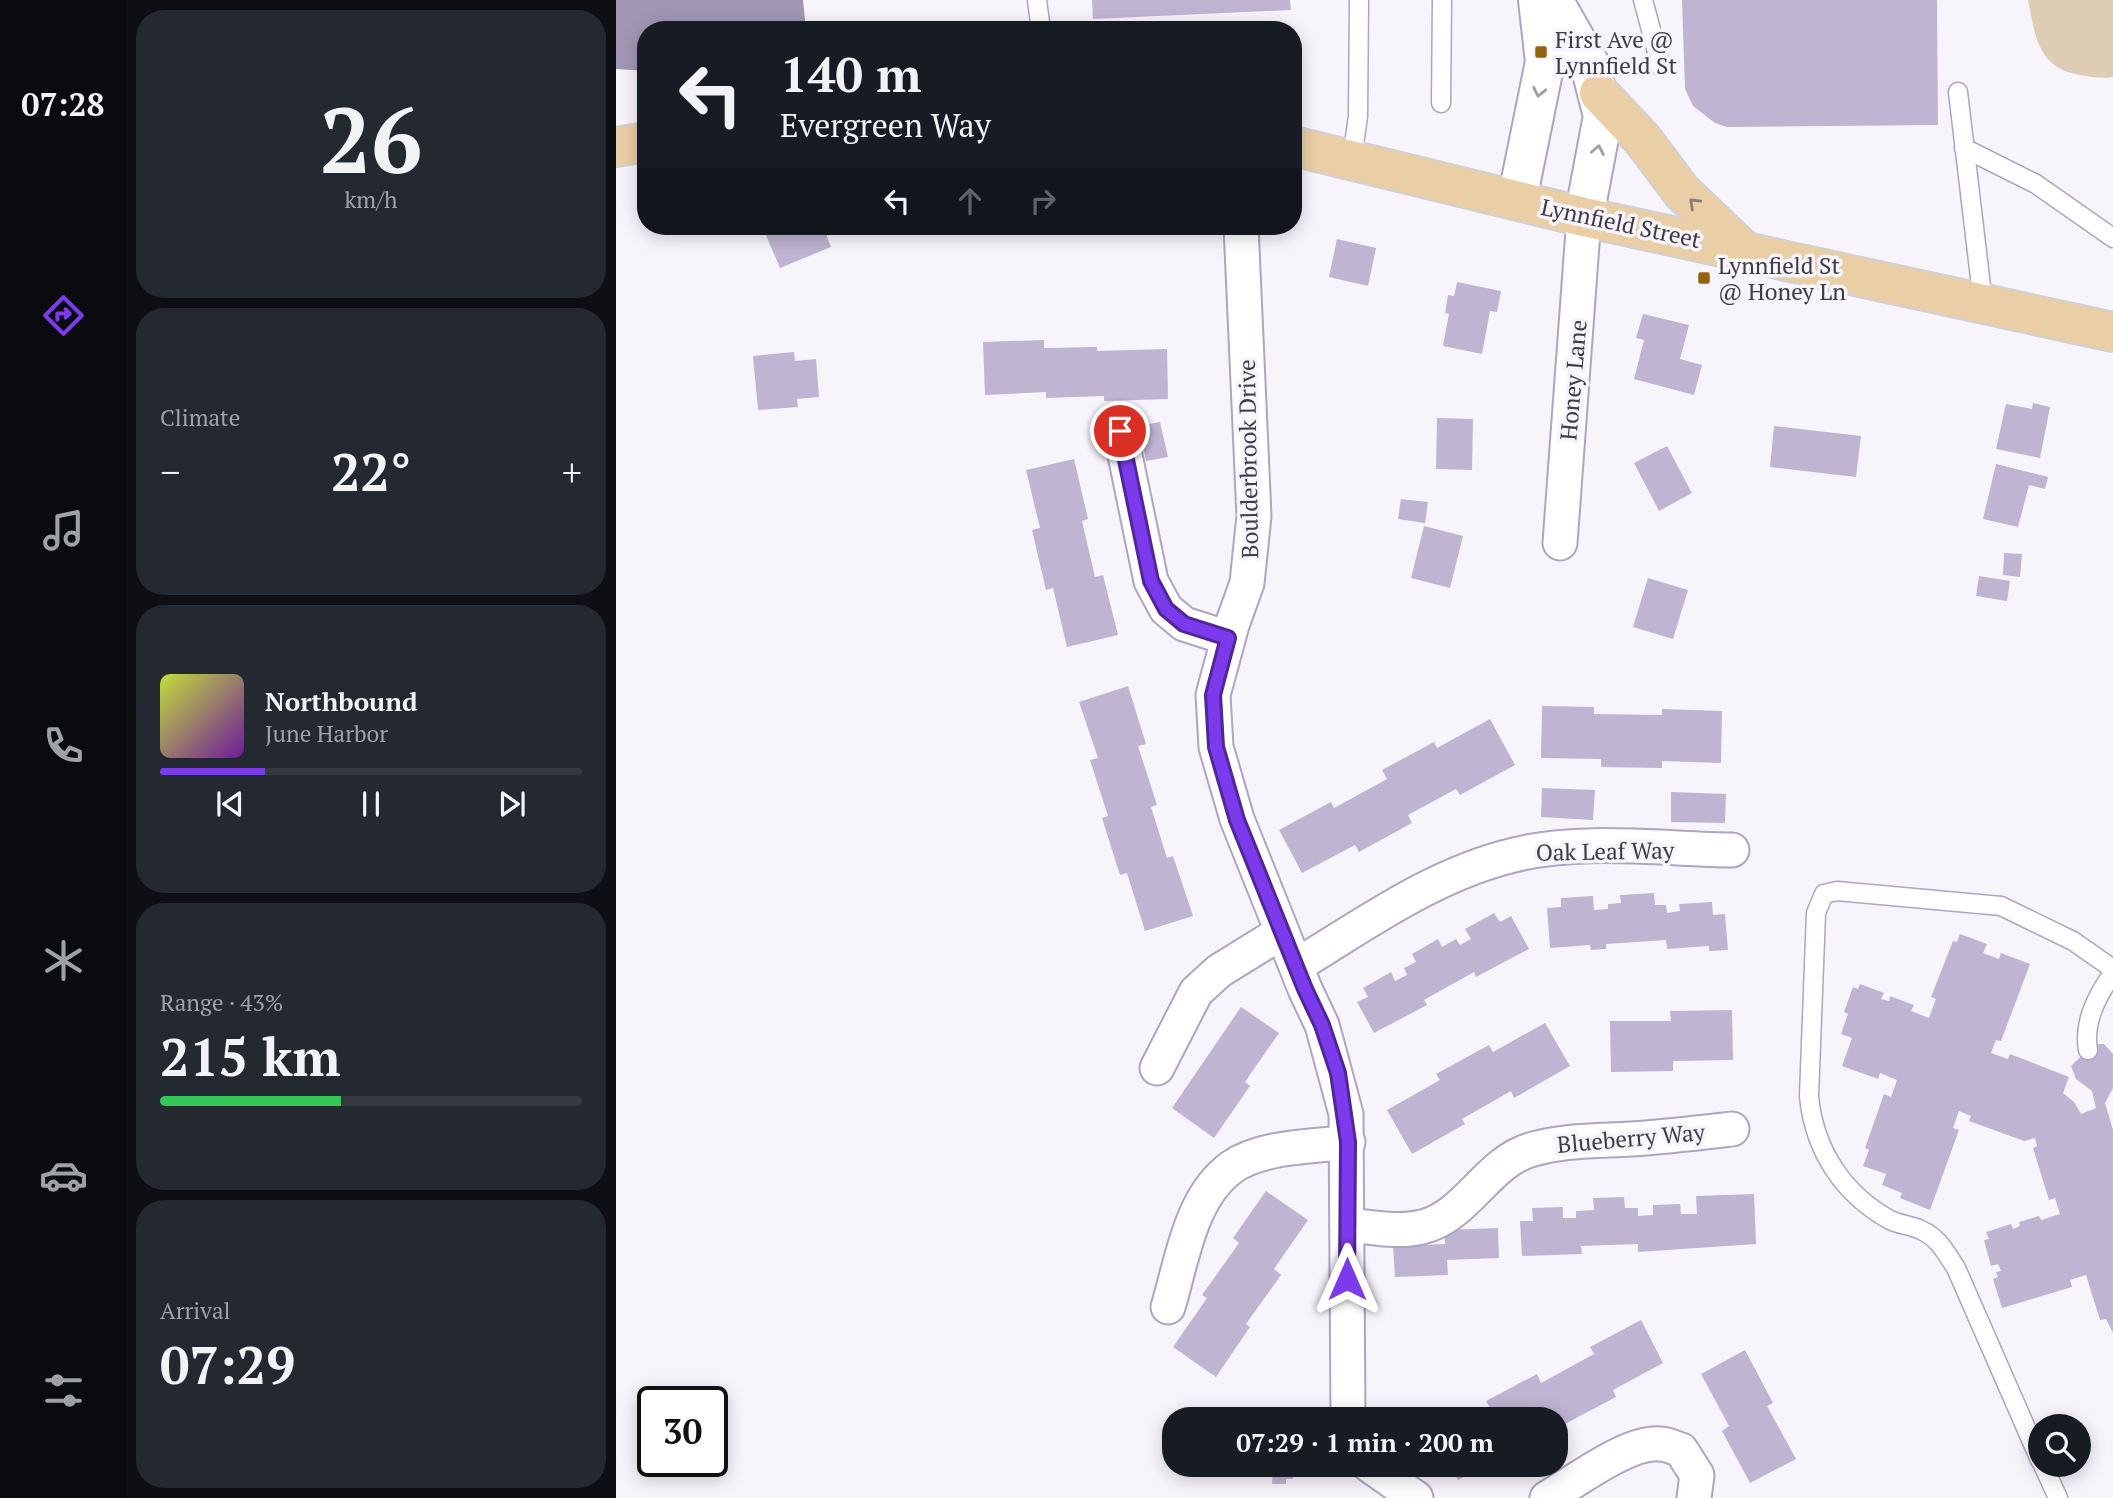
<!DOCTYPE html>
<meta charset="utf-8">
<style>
body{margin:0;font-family:"PT Serif",serif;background:#242831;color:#f1f3f6;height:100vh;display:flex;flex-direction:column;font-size:26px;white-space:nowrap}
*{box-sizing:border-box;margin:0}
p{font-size:23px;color:#9ea1a6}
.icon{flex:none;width:38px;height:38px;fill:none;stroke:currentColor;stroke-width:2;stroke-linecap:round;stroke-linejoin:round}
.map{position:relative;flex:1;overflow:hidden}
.sheet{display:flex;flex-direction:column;gap:10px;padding:10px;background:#0d0f14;width:490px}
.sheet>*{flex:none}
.banner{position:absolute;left:21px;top:21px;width:665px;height:214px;border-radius:28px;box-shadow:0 4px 18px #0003;background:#171b24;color:#f1f3f6;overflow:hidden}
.buttons{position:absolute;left:1412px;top:1414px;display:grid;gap:14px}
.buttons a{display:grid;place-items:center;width:63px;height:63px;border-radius:50%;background:#171b24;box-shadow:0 4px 18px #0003;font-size:35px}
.speed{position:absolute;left:21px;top:1386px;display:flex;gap:14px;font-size:35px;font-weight:700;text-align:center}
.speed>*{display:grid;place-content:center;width:91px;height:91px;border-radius:50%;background:#171b24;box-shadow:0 4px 18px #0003;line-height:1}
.speed .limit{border:4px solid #111;border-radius:10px;background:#fff;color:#111}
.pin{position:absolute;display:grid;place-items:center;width:60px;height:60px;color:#fff;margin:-30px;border:4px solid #fff;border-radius:50%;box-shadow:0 2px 7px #0007}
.me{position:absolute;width:77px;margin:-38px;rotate:0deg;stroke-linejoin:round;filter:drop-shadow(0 0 5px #0008)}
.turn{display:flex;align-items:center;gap:24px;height:147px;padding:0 28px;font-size:32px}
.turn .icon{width:91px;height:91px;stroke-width:2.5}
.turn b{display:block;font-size:49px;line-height:60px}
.lanes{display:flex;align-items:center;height:66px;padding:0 28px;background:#0003;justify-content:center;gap:35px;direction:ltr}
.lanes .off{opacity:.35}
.big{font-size:52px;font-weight:800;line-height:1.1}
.sheet .tile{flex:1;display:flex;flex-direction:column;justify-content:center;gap:10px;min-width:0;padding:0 24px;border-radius:28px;background:#242831}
.sheet .dial{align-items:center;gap:0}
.dial b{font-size:91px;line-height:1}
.song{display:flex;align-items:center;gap:21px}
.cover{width:84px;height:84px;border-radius:10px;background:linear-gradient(135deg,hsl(70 70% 55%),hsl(280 70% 35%))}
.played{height:7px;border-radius:4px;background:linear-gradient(90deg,#7c3aed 25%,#363941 25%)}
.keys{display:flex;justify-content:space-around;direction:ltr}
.heat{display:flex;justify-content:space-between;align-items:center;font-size:38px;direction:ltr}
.charge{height:10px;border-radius:5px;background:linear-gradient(90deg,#34c759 43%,#363941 0)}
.trip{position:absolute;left:546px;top:1407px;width:406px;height:70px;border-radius:28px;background:#171b24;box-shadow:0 4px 18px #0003;font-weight:800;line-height:70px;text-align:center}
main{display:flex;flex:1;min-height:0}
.tabs{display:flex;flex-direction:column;width:126px;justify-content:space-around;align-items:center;background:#090b0e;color:#9ea1a6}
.tabs .icon{width:49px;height:49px}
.tabs .selected{color:#7c3aed}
.tabs b{font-size:32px;color:#f1f3f6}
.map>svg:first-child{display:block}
</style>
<main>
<nav class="tabs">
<b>07:28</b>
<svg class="icon selected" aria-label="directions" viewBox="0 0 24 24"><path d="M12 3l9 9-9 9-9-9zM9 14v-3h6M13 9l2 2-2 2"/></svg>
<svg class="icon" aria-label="music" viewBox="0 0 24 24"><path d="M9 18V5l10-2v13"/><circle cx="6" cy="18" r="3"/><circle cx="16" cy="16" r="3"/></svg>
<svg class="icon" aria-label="phone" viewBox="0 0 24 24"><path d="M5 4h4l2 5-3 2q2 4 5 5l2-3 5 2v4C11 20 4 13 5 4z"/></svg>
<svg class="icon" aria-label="climate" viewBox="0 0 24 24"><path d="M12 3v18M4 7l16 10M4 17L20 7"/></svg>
<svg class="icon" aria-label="car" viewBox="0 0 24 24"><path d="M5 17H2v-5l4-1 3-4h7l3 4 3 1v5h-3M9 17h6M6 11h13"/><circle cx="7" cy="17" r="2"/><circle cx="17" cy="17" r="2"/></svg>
<svg class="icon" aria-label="filters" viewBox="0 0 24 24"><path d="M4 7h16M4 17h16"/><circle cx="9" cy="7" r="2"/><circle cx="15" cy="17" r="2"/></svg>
</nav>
<section class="sheet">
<div class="tile dial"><b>26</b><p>km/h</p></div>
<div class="tile"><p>Climate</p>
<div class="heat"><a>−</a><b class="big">22°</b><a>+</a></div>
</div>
<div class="tile">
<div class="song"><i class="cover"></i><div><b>Northbound</b><p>June Harbor</p></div></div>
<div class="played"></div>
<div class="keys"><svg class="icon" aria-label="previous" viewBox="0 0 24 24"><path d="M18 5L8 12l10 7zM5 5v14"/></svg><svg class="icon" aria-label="pause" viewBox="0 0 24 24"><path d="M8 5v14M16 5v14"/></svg><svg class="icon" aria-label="next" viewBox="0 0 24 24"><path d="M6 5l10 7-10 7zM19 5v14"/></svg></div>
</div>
<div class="tile"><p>Range · 43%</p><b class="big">215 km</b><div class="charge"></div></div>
<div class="tile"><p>Arrival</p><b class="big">07:29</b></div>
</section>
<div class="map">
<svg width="1497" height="1498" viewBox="0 0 1497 1498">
<rect width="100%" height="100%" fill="#f7f4fb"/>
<path fill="#decdb4" d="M1412,0H1497V77C1485,79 1476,77 1464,75C1422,68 1419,36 1412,0Z"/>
<polygon fill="#a197b4" points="0,0 187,0 190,30 30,30 30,71 0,69"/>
<g fill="#bfb4d2">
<polygon points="476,0 674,0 675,10 477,19"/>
<polygon points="1066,0 1321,0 1322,125 1111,127 1099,123 1077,106 1069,89"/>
<polygon points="166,226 207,226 215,247 164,268 149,233"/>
<polygon points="721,239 760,248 752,286 713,277"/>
<polygon points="841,282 885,291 881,312 874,311 866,354 827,346 833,314 829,313 832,295 838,296"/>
<polygon points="1027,314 1073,325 1064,359 1086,365 1078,395 1018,379 1028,340 1020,338"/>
<polygon points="428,340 428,348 481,347 481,351 551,349 552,399 488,401 488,396 430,398 430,392 369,395 367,342"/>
<polygon points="178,352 179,361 200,359 203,397 181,399 182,407 142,410 137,356"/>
<polygon points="1417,403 1434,407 1424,458 1380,449 1390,404 1416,409"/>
<polygon points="821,418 857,419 856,470 820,469"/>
<polygon points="544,422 552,457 530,461 523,426"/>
<polygon points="1158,426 1245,436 1240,477 1154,467"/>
<polygon points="1051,446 1076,493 1043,511 1018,463"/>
<polygon points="458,459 472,519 466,521 479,577 487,575 502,635 451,647 437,588 430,590 416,530 424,528 410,470"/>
<polygon points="1380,464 1432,477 1429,489 1413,485 1402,527 1367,519"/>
<polygon points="785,499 812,502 809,523 782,519"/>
<polygon points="808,526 847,536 834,588 795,578"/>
<polygon points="1388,553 1406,554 1404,577 1387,575"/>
<polygon points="1363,576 1394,581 1391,601 1360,596"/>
<polygon points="1032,578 1072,590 1057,639 1017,627"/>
<polygon points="512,686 530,744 522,746 541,805 535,807 551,858 557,856 577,916 529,931 511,873 504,875 486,818 492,816 474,760 482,758 463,702"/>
<polygon points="926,706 978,707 978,714 1046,715 1046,709 1106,711 1105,763 1046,761 1046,768 985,767 985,759 925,758"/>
<polygon points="874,719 899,765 844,795 840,789 792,815 796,823 743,852 739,845 686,873 663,830 715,802 718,808 771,779 766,770 818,742 821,748"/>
<polygon points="926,788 979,790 977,820 925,817"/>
<polygon points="1055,792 1110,794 1109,823 1055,822"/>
<polygon points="1038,893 1039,905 1050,905 1051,913 1064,911 1063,904 1096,902 1097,915 1109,914 1112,950 1093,951 1093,946 1051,949 1050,940 990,944 990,949 975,950 974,945 934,948 931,908 945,907 945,898 977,896 978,910 992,909 992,904 1005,903 1004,895"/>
<polygon points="878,913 884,922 895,916 913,949 860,977 858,972 808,1000 811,1005 758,1033 741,1002 752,997 747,988 775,972 779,981 791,975 788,968 800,962 796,954 822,939 826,947 840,939 844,945 855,939 849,929"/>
<polygon points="1344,934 1371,944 1367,953 1383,959 1385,953 1414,964 1385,1041 1380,1040 1375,1053 1392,1059 1394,1054 1453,1077 1447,1093 1458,1102 1465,1114 1480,1108 1476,1091 1460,1079 1455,1066 1478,1044 1488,1044 1497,1054 1497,1088 1489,1103 1497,1130 1497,1333 1490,1319 1484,1320 1470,1275 1454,1280 1456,1287 1386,1308 1377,1279 1382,1277 1380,1272 1385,1271 1382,1264 1375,1266 1368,1240 1373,1239 1370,1232 1395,1224 1397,1229 1404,1226 1403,1222 1423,1216 1425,1220 1444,1214 1439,1198 1433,1200 1417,1148 1421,1146 1419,1138 1408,1141 1353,1121 1355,1116 1343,1111 1337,1128 1343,1130 1314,1210 1284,1198 1286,1193 1266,1185 1270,1174 1247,1166 1253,1150 1249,1148 1268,1094 1275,1097 1281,1080 1264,1073 1262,1079 1226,1066 1236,1038 1225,1034 1232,1014 1228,1012 1237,987 1242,989 1244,984 1268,993 1265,999 1273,1001 1274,996 1298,1005 1295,1011 1313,1018 1320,999 1315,997 1337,941 1341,942"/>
<polygon points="625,1007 663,1033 629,1082 634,1086 598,1138 556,1108"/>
<polygon points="1116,1010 1117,1060 1057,1061 1057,1071 995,1072 994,1021 1055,1021 1054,1011"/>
<polygon points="929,1023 954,1066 898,1098 895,1091 846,1119 849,1124 796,1154 771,1110 824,1080 820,1074 873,1045 877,1052"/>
<polygon points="650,1191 692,1220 658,1269 665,1275 630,1324 634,1327 600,1377 557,1347 591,1298 586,1295 623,1243 617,1238"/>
<polygon points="1138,1194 1140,1244 1022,1252 1022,1244 965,1246 966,1254 906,1256 904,1221 917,1221 916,1208 947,1207 947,1218 960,1218 960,1211 978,1210 977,1198 1008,1197 1009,1208 1022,1208 1022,1216 1037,1215 1037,1205 1064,1204 1065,1214 1081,1214 1080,1196"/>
<polygon points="882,1228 883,1258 831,1260 832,1275 779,1277 777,1246 829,1244 829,1230"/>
<polygon points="1025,1320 1047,1363 997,1390 1000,1397 947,1425 942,1418 852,1419 874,1408 870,1401 921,1374 925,1383 978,1354 974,1347"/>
<polygon points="1129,1350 1157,1403 1151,1406 1180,1459 1134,1483 1106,1431 1113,1426 1085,1374"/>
<polygon points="657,1465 678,1465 677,1479 670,1479 670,1484 656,1484"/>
<polygon points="834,1465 870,1465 842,1480"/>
</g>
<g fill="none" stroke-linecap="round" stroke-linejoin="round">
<g stroke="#afa4c2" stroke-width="21">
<g id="service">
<polyline points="421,0 425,30"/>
<polyline points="1027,0 1045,67"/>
<polyline points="1342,92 1367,303"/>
<polyline points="825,103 826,0"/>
<polyline points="1348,148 1420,184 1497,238"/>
<polyline points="736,159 742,116 743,0"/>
<path d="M1472,1050C1467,1022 1481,996 1497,973"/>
<path d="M1424,1460L1340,1268C1330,1253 1323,1238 1305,1230C1295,1225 1284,1225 1274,1220C1227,1194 1198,1150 1193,1096L1200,913L1208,894L1221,891L1385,906L1457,941L1497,969"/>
<polyline points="1427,1465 1442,1498"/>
</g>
</g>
<g stroke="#afa4c2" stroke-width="37">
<g id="minor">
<polyline points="625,226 638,516 631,583 616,625 597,695 600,747 621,819 689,989 706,1025 730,1114 732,1419"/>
<polyline points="504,431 535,581 550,609 568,624 612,638"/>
<polyline points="944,543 968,217"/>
<path d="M680,966C749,924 818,874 898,855C964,838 1048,849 1116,850"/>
<polyline points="541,1068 580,992 603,971 666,932"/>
<path d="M731,1225C755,1227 783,1233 806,1227C850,1217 871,1163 914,1150C948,1140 980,1141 1015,1139C1049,1137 1082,1133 1116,1129"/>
<path d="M552,1307C566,1261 574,1197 616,1167C646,1146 696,1147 732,1142"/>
<polyline points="753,1465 800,1498"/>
<path d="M931,1498C959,1482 1012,1441 1044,1444C1051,1444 1059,1448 1065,1450L1081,1475L1078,1498"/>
</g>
</g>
<g stroke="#afa4c2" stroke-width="42">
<g id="tertiary">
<polyline points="937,0 974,65 987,116 968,217"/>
<polyline points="901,200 929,62 922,0"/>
</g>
</g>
<g stroke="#d1d0d3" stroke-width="42">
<g id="primary">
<polyline points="983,93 1027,140 1066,192 1127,250"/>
<polyline points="677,146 968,217 1497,332"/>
<polyline points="0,147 30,142"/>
</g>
</g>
<use href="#service" stroke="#fff" stroke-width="18"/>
<use href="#minor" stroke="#fff" stroke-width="33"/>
<use href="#tertiary" stroke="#fff" stroke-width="38"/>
<use href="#primary" stroke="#e9cea6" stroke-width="38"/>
</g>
<defs><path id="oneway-chevron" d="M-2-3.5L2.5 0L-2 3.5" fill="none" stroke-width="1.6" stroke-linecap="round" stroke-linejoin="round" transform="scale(1.75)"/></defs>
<g stroke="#9f9da3">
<use href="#oneway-chevron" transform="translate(923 92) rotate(102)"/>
<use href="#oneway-chevron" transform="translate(982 150) rotate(-79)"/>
</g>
<use stroke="#8c7d72" href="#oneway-chevron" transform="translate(1078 203) rotate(-136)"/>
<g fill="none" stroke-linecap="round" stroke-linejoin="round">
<g stroke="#51269a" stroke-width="18">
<polyline id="route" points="504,431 535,581 550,609 568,624 612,638 597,695 600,747 621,820 689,989 706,1025 722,1073 732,1142 731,1279"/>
</g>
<use href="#route" stroke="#7c3aed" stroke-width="12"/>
</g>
<g fill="#91650f" stroke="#f7f4fb" stroke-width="2.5">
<rect x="918" y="45" width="14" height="14" rx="3.5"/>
<rect x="1081" y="271" width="14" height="14" rx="3.5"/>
</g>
<g text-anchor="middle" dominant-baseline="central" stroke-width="7" stroke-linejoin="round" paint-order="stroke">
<g font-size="23" fill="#3f3b47" stroke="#f7f4fb" text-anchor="start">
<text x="939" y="39">First Ave @<tspan x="939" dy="26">Lynnfield St</tspan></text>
<text x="1102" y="265">Lynnfield St<tspan x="1102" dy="26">@ Honey Ln</tspan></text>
</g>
<g font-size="23" fill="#3f3b47" stroke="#f7f4fb">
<text transform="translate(1005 223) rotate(12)">Lynnfield Street</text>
<text transform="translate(957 380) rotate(-85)">Honey Lane</text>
<text transform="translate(632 459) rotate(-91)">Boulderbrook Drive</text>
<text transform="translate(989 851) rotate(-1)">Oak Leaf Way</text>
<text transform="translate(1015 1138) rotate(-5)">Blueberry Way</text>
</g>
</g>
</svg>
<div class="buttons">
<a><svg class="icon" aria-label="search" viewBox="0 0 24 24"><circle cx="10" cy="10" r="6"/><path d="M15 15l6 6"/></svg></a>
</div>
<div class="speed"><div class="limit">30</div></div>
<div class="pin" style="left:504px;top:431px;background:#d93025"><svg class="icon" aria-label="arrive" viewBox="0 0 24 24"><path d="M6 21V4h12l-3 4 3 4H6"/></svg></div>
<svg class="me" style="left:731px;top:1279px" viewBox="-20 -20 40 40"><path d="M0-17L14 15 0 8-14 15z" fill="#7c3aed" stroke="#fff" stroke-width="4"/></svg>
<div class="trip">07:29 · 1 min · 200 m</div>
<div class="banner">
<div class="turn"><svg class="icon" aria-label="left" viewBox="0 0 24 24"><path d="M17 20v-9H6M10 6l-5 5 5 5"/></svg><div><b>140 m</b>Evergreen Way</div></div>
<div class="lanes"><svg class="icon" aria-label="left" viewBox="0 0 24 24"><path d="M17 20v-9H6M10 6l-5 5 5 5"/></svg><svg class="icon off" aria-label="ahead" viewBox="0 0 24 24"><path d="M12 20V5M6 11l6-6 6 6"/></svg><svg class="icon off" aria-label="right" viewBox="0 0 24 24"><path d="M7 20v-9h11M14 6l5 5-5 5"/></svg></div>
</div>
</div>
</main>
